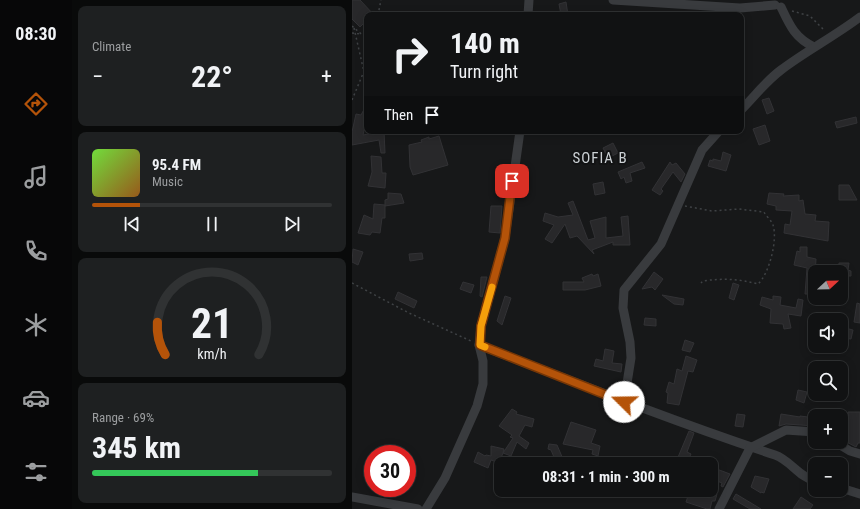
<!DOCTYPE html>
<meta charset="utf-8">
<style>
body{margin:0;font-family:"Roboto Condensed",sans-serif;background:#1e2021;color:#f1f3f6;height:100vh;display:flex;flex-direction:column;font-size:15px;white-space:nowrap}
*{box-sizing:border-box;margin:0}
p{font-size:13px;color:#9c9ea0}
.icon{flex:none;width:22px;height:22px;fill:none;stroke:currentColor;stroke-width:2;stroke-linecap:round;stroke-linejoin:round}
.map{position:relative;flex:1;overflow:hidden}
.sheet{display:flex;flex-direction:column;gap:6px;padding:6px;background:#090a0a;width:280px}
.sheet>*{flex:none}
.banner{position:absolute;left:12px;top:12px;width:380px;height:122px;border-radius:8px;box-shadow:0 2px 10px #0003,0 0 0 1px #303233;background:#111213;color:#f1f3f6;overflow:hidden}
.needle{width:26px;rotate:68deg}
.controls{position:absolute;left:456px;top:265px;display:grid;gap:8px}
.controls a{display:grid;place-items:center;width:40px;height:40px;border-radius:8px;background:#111213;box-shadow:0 2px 10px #0003,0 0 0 1px #303233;font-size:20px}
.speed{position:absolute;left:12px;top:445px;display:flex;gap:8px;font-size:20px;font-weight:700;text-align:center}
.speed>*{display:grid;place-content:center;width:52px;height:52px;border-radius:50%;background:#111213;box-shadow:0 2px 10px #0003,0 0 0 1px #303233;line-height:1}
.speed .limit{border:6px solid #d22;background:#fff;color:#111}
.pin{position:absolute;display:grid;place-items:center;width:34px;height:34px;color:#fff;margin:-17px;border-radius:8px;box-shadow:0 2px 6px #0006}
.me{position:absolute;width:44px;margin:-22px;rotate:292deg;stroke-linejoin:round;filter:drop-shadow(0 0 3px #0008)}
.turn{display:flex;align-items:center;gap:14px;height:84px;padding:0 20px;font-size:18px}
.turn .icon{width:52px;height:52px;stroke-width:2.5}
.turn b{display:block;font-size:28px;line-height:34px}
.then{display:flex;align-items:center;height:38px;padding:0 20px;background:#0003;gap:8px;font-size:15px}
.big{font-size:30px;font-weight:700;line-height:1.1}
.sheet .card{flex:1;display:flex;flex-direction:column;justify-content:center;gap:6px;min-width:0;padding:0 14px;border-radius:8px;background:#1e2021}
.sheet .dial{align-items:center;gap:0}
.dial svg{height:104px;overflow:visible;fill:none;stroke:#303233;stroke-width:7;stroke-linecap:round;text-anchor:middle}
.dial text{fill:#f1f3f6;stroke:none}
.song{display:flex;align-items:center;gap:12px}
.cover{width:48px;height:48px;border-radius:6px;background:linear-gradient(135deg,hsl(100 70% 55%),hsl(30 70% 35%))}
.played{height:4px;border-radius:2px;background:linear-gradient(90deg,#b45309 20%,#303233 20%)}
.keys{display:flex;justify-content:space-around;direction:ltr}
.heat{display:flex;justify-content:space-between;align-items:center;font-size:22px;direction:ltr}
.charge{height:6px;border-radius:3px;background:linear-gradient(90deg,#34c759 69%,#303233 0)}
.trip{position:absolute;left:142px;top:457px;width:224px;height:40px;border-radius:8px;background:#111213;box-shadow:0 2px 10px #0003,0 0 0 1px #303233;font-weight:700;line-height:40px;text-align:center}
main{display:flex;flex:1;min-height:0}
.tab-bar{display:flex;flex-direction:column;width:72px;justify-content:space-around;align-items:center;background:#070708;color:#9c9ea0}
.tab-bar .icon{width:28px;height:28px}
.tab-bar .on{color:#b45309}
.tab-bar b{font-size:18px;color:#f1f3f6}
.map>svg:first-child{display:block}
</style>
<main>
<nav class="tab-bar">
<b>08:30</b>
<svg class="icon on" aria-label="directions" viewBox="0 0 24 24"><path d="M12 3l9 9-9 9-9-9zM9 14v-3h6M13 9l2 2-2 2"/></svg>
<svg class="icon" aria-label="music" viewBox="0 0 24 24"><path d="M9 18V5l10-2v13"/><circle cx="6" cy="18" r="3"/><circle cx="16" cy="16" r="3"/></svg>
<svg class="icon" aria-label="phone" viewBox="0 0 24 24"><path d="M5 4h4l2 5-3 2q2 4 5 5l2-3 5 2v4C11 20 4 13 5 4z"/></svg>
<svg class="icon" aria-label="climate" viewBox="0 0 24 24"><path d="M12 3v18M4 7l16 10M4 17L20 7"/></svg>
<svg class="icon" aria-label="car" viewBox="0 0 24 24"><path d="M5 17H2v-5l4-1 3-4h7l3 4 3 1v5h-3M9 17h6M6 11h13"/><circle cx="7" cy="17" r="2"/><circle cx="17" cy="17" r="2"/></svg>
<svg class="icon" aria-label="filters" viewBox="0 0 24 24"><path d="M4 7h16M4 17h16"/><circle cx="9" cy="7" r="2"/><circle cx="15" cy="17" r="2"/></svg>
</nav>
<section class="sheet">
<div class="card"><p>Climate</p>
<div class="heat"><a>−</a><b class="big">22°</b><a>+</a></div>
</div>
<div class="card">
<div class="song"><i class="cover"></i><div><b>95.4 FM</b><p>Music</p></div></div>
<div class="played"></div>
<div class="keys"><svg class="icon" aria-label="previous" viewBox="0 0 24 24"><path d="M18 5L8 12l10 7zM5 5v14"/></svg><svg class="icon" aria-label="pause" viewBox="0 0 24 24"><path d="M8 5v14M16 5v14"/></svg><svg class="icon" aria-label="next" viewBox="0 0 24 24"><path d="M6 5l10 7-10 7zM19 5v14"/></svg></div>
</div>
<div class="card dial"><svg viewBox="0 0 100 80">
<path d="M14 69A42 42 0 1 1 86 69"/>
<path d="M14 69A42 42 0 0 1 8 44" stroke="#b45309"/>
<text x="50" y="56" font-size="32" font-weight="700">21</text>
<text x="50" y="72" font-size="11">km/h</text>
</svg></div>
<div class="card"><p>Range · 69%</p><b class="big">345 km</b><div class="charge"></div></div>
</section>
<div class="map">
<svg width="508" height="509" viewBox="0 0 508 509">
<rect width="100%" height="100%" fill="#171819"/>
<g fill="#28282a" stroke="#323235">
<polygon points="0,0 8,0 22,15 15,15 15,20 8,27 0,19"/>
<polygon points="214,2 216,15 209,15 207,4"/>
<polygon points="417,98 422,111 415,114 410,100"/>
<polygon points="15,104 15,118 11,135 32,131 33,153 29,153 27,140 0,145 0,132 4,114 9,115"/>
<polygon points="504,117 505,123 485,128 483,122"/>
<polygon points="413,125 418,141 407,145 401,129"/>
<polygon points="87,136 96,165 61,175 58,167 57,145 70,142 69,140 77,137 77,139"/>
<polygon points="261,143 266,153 256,158 251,148"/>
<polygon points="371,152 379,155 374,171 356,166 358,160 361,161 361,159 369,161"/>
<polygon points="19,156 29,157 30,173 34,173 33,188 16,186 20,172"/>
<polygon points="290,162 293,168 278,173 280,181 274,183 272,177 269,179 266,172"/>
<polygon points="318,162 320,165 324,163 333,174 329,182 321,172 309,189 311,191 308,195 300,190"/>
<polygon points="251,182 253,193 243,195 241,184"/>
<polygon points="487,185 497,185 505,200 487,200"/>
<polygon points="36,193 49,194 52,203 33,206 33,200 36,199"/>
<polygon points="417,193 432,194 431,196 447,195 447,201 451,200 453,214 464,215 463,221 477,222 476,241 432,233 433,224 438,225 440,211 424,210 424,206 415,204"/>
<polygon points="221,201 236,240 243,238 238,221 254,217 254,238 271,236 269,217 276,216 278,245 261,245 261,242 240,250 242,254 225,236 218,238 213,224 200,243 193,239 202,225 191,221 193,213 206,217 221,215 216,203"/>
<polygon points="22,204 33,205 33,218 30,218 28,233 20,232 18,235 6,233 12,215 21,219"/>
<polygon points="139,206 150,206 148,233 137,232"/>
<polygon points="448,247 455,247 455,257 464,259 462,291 460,291 460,294 453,294 455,268 442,265 445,251 448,252"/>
<polygon points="1,249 11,252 6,265 0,262"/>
<polygon points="70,253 71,259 58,261 57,254"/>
<polygon points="487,263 497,263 496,270 499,271 499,276 492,276 489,274 489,272 486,272"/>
<polygon points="302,272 311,279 303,290 300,287 290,289"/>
<polygon points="240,274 241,276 246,274 249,286 233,290 211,290 211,282 232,282 230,278"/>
<polygon points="129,277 135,277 130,297 128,296"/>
<polygon points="111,282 122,285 119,293 108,289"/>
<polygon points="381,283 387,285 382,300 377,298"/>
<polygon points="46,292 65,301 62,308 43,299"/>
<polygon points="310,295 332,299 331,305 322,304"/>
<polygon points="153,296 159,298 150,325 145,321"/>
<polygon points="421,296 429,297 428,305 444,308 446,299 451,300 449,316 436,314 439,328 432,329 431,324 418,323 419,309 408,305 410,297 421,300"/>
<polygon points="505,303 508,304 508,323 502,322"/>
<polygon points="293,318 304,319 304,326 292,325"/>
<polygon points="489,327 501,330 499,339 491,338 492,335 489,334"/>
<polygon points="333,340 342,343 338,352 330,350"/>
<polygon points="253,349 262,351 260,363 270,364 269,372 242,366 244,359 251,361"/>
<polygon points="334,356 345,360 341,372 336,371 327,405 315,403 316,393 314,392 317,382 322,384 325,369 330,371"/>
<polygon points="446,390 455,392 452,403 444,400"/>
<polygon points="160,409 165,412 164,414 182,419 180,427 173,425 167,436 177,443 174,449 165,442 159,456 151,453 147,463 139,460 136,468 122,462 126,452 133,456 134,455 139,456 139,446 152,449 151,453 161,438 158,437 160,435 147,426"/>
<polygon points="457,412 464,414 462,422 463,426 434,424 427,426 429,414 448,417 448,416 456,417"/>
<polygon points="496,412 508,412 508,443 506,443 504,447 489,439 489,418 496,417"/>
<polygon points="385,414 393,415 391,427 383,426"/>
<polygon points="219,422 244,430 239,443 248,446 246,456 240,454 241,450 211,444"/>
<polygon points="337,431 342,433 335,452 339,454 338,456 341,457 339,464 330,464 324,462"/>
<polygon points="197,444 205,445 211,459 204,462 199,450 196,449"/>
<polygon points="362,468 378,474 371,487 369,486 370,483 360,479"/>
<polygon points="403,476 417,479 412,493 409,492 409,493 399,487"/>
<polygon points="338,490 352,490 365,494 363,501 360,501 358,509 355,509 334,502"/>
<polygon points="384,494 409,509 398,509 381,499"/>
<polygon points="449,497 461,505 458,509 441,509"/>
</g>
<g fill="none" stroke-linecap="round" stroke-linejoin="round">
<g stroke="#3f4245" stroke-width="1.5" stroke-dasharray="2 3" stroke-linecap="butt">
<polyline points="440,11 458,16 473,31"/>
<polyline points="26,15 29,0"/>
<polyline points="0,26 15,39"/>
<polyline points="2,28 12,72"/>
<polyline points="0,33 8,34"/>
<polyline points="0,100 15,64"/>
<path d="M333,206L360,211L387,209L412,212C414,216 419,220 421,225C426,240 417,274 406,284C387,279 370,278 351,281L349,283"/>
<polyline points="0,283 57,313 119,341"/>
</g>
<g stroke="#393b3e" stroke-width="9">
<polyline points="261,0 388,8 423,5"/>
<path d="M429,7C438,26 443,38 462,47"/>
<polyline points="176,15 177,0"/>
<path d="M389,110C402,97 414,81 429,70C454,51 483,36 508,17"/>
<path d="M127,345C225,383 323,422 423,455C438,460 447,477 463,481"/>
<polyline points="272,402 279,358 278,342 271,308 272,290 309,244 350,150 367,131"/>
<polyline points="483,442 498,451 508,454"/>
<polyline points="489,488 508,494"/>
<polyline points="0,497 66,509"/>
<polyline points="74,509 93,478 125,406 131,384 131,361 127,345 129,326 153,238 168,131"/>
<polyline points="367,509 398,448 434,430 463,432"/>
</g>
</g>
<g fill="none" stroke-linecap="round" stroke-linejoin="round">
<g stroke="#753606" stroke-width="10">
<polyline id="route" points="160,181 153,238 129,326 128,345 272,402"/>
</g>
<use href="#route" stroke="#b45309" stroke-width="7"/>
<polyline stroke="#f59e0b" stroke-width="7" points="133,347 128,345 129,326 140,287"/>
</g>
<g text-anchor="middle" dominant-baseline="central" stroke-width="4" stroke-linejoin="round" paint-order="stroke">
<g font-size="15" letter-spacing="1" fill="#cbd0d4" stroke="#121314">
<text x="248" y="158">SOFIA B</text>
</g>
</g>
</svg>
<div class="controls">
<a><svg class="needle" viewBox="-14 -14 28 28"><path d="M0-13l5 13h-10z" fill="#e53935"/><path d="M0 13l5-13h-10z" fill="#9c9ea0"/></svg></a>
<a><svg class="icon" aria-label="sound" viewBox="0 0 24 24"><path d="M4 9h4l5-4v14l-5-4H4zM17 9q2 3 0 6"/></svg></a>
<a><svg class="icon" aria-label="search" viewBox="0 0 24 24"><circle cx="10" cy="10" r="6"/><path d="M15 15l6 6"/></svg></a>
<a>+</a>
<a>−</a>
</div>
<div class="speed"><div class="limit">30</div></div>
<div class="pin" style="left:160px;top:181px;background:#d93025"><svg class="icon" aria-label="arrive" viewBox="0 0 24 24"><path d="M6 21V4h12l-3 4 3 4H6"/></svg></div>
<svg class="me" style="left:272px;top:402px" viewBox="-20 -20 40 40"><circle r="19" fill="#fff"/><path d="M0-13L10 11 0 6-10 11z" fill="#b45309"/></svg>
<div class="trip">08:31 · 1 min · 300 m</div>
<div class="banner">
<div class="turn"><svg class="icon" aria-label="right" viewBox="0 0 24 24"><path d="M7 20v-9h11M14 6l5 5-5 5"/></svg><div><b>140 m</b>Turn right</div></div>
<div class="then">Then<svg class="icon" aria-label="arrive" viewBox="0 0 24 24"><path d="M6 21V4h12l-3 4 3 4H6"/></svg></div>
</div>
</div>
</main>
